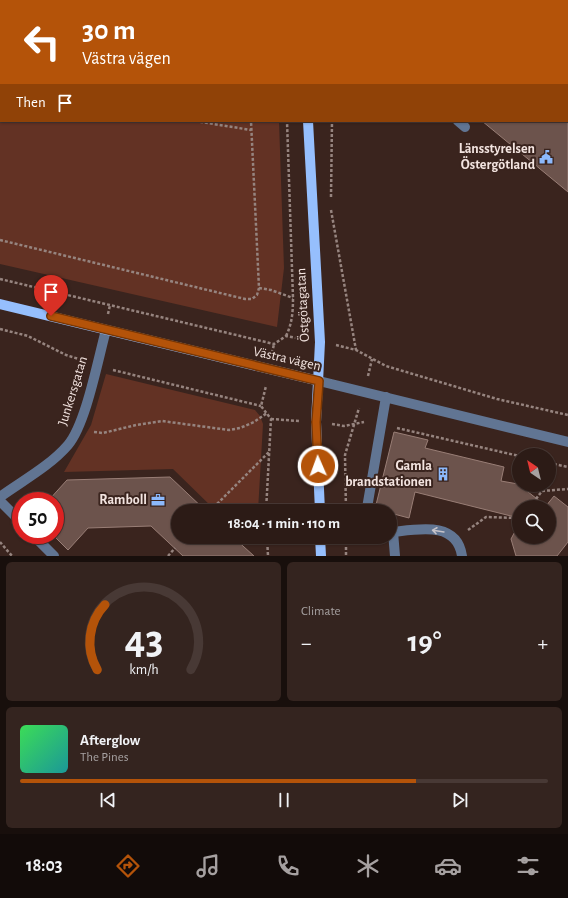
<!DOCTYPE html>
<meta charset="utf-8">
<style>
body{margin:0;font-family:"Alegreya Sans",sans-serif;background:#34241f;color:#f1f3f6;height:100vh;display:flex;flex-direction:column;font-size:15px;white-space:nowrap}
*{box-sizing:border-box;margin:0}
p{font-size:13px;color:#a6a1a1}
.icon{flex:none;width:22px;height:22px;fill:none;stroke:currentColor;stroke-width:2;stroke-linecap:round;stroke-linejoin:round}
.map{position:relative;height:556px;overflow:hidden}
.drawer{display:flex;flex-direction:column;gap:6px;padding:6px;background:#180f0c;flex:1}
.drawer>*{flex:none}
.top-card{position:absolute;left:0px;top:0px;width:568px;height:122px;box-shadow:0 1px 3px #0004,0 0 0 1px #483935;background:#b45309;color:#fff;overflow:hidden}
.needle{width:26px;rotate:325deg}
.tools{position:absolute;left:512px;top:448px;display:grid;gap:8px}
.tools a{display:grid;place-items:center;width:44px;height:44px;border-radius:50%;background:#2c1b16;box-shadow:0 1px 3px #0004,0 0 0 1px #483935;font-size:20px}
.speed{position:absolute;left:12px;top:492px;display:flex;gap:8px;font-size:20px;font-weight:700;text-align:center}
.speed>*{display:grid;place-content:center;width:52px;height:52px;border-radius:50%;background:#2c1b16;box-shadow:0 1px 3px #0004,0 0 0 1px #483935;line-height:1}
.speed .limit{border:6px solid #d22;background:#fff;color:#111}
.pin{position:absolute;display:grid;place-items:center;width:34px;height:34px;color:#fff;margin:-41px -17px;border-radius:50% 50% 50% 0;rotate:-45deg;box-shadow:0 0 4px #0007}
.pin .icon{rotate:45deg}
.me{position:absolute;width:44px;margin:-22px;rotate:358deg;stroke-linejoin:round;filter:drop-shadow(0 0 3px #0008)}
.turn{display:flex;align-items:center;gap:14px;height:84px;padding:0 16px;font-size:18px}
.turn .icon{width:52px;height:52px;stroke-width:2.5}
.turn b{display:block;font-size:28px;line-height:34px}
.then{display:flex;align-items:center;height:38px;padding:0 16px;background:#0003;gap:8px;font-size:15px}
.big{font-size:30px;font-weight:700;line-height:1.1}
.drawer .widget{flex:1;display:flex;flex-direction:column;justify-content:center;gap:6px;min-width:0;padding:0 14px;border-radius:6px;background:#34241f}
.drawer .dial{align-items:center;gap:0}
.dial svg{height:104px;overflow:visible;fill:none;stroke:#483935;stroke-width:7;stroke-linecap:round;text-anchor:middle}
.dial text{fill:#f1f3f6;stroke:none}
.song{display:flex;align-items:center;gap:12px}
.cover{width:48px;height:48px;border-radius:6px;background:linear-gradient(135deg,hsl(130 70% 55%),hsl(180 70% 35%))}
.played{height:4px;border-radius:2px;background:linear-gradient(90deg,#b45309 75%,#483935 75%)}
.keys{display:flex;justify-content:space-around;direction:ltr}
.heat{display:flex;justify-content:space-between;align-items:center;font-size:22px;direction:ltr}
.drawer .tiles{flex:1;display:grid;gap:6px;grid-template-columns:1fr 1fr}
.widget:last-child{grid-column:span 2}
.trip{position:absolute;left:171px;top:504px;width:226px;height:40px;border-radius:20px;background:#2c1b16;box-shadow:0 1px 3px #0004,0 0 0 1px #483935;font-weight:700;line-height:40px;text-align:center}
.dock{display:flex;height:64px;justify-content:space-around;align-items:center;background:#120b09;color:#a6a1a1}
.dock .icon{width:28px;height:28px}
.dock .selected{color:#b45309}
.dock b{font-size:18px;color:#f1f3f6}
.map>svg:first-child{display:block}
</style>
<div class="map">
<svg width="568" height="556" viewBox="0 0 568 556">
<rect width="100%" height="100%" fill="#3a241e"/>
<g fill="#633224">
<polygon points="0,0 275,0 1,1 1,121 279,121 284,268 277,327 0,264"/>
<polygon points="106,374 255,410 260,416 263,424 258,511 216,511 173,469 64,472 91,425"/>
</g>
<g fill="#6c534c" stroke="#997e76">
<polygon points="482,121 568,121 568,192"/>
<polygon points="394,432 428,440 425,448 504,467 501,481 518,484 546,506 554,496 568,507 568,542 557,556 516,556 511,539 519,524 519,537 549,537 549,507 519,507 519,518 415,492 409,518 390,513 390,511 375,509"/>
<polygon points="170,477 206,511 178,511 178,537 233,537 254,556 183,556 151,526 88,528 68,550 53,535 55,535 55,501 48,501 67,480"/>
</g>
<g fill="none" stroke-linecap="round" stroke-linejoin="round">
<g stroke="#96847f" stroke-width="2.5" stroke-dasharray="3 2" stroke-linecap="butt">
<polyline points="114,0 120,1"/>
<polyline points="245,0 245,1"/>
<polyline points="282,0 282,1"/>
<polyline points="333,0 333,1"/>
<polyline points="548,0 548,1"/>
<polyline points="567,60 568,61"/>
<polyline points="0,90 1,90"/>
<polyline points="195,121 251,130"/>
<polyline points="331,197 332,121"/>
<polyline points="331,210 356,350"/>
<polyline points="0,240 245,299 252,299 257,295 259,288 251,121"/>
<polyline points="0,279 274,344 286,336 303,339"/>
<polyline points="259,288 271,290 293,298"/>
<polyline points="108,314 110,305"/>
<polyline points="0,329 28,336 66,355 82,360"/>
<path d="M286,336C292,324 293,312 293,298L287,121"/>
<polyline points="336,345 356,350 386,366 497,399 568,415"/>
<polyline points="272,353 274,344"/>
<polyline points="113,370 261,406"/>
<polyline points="368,376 372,359"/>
<polyline points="271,419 299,421"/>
<polyline points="332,424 344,426 364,422"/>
<polyline points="397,428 519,456"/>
<polyline points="94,432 103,433 136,425 162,421 229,430 240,428 254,422 267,413"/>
<polyline points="549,463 568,467"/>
<polyline points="536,499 542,491 568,489"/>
<polyline points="529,507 530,507"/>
<polyline points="266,509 286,509"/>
<polyline points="210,511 270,451"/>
<polyline points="266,511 271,419 261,406 266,386"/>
<polyline points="346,511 345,455 359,408"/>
<polyline points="468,530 486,517 519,518"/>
<polyline points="267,537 268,556"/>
<polyline points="346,537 346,556"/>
<polyline points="0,542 12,556"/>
<polyline points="168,556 175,548"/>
</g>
<g stroke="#617593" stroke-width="10">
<polyline points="458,121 465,127"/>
<polyline points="319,381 568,442"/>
<path d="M0,497C22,481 50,466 68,445C86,424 98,359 106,330"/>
<polyline points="0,501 21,522"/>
<polyline points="368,511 367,508 386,397"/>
<path d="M390,530L393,532C419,529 457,521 462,556"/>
<polyline points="393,532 395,556"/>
<polyline points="33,535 54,556"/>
</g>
<g stroke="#96bffd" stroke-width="10">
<polyline points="301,0 301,1"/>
<polyline points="308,121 320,342 316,422 320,511"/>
<polyline points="0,304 319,381"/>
<polyline points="320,537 321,556"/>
</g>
</g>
<defs><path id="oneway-shaft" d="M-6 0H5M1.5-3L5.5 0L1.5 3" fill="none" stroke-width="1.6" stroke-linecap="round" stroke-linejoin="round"/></defs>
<use stroke="#c7c3c9" href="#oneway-shaft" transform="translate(438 531) rotate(-171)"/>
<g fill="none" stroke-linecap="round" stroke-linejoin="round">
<g stroke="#753606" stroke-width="10">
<polyline id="route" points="51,316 319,381 316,422 318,466"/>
</g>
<use href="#route" stroke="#b45309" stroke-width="7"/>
</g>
<defs>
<g id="civic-bare" transform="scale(1.08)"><path d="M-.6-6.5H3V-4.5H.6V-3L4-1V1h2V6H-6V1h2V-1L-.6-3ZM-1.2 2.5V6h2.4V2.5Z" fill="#8cb9fc" stroke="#3a241e" stroke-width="2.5" paint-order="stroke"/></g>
<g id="building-bare" transform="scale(1.08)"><path d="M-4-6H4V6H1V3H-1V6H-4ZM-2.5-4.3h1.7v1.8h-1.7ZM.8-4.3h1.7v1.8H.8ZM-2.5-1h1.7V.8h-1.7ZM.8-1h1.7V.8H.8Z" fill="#8cb9fc" stroke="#3a241e" stroke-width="2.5" paint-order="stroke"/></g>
<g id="office-bare" transform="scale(1.08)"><path d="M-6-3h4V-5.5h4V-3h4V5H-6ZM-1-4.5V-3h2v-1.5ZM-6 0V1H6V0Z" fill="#8cb9fc" stroke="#3a241e" stroke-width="2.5" paint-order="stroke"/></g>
</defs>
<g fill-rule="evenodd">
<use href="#civic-bare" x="546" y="157"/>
<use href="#building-bare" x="443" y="474"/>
<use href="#office-bare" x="158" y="500"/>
</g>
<g text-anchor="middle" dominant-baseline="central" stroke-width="4" stroke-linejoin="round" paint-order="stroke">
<g font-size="14" font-weight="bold" fill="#f3e4e0" stroke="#3a241e" text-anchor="end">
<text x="535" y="149">Länsstyrelsen<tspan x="535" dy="16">Östergötland</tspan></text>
<text x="432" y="466">Gamla<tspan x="432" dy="16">brandstationen</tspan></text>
<text x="147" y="500">Ramboll</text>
</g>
<g font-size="14" fill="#f3e4e0" stroke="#3a241e">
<text transform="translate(303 305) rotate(-93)">Östgötagatan</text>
<text transform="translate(287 359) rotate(13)">Västra vägen</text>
<text transform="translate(73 391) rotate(-73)">Junkersgatan</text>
</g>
</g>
</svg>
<div class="tools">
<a><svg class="needle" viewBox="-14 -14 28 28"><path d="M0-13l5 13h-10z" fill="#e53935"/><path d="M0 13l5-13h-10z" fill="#a6a1a1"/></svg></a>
<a><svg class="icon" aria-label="search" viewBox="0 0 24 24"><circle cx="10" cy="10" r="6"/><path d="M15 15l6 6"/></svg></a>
</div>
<div class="speed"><div class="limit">50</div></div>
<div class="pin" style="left:51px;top:316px;background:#d93025"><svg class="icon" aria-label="arrive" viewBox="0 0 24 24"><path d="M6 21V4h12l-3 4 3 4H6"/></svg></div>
<svg class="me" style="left:318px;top:466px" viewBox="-20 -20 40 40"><circle r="17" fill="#b45309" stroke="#fff" stroke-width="3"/><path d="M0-11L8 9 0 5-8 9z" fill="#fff"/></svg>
<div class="trip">18:04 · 1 min · 110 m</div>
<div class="top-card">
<div class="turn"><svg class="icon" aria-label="left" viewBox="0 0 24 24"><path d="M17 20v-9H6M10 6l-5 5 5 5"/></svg><div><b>30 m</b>Västra vägen</div></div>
<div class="then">Then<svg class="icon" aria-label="arrive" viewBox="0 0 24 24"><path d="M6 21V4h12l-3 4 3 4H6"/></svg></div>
</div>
</div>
<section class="drawer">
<div class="tiles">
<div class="widget dial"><svg viewBox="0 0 100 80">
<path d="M14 69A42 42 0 1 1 86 69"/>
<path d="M14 69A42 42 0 0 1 20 19" stroke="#b45309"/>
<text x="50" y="56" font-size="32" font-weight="700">43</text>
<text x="50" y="72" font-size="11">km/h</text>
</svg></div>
<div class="widget"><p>Climate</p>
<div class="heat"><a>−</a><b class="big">19°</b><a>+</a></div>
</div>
<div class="widget">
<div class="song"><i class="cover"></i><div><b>Afterglow</b><p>The Pines</p></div></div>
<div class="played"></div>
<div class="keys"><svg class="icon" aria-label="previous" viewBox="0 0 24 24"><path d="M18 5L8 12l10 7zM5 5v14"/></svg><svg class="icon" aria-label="pause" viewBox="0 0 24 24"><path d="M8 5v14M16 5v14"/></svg><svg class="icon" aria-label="next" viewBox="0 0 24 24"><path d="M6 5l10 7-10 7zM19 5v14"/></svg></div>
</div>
</div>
</section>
<nav class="dock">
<b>18:03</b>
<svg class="icon selected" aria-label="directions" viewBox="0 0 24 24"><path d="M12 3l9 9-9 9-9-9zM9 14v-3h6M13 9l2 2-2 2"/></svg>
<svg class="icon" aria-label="music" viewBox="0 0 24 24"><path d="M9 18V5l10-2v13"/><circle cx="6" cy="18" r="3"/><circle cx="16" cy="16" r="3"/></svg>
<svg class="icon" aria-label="phone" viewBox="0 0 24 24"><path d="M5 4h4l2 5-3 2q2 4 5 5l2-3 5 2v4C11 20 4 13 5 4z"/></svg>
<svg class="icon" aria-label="climate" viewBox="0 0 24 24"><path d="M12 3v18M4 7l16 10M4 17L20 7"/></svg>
<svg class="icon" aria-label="car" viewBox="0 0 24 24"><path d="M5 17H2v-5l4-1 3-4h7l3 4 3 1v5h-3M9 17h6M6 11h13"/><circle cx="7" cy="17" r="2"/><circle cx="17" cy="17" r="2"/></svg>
<svg class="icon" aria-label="filters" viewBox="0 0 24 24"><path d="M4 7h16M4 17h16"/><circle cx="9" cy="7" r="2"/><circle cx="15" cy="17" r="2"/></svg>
</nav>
